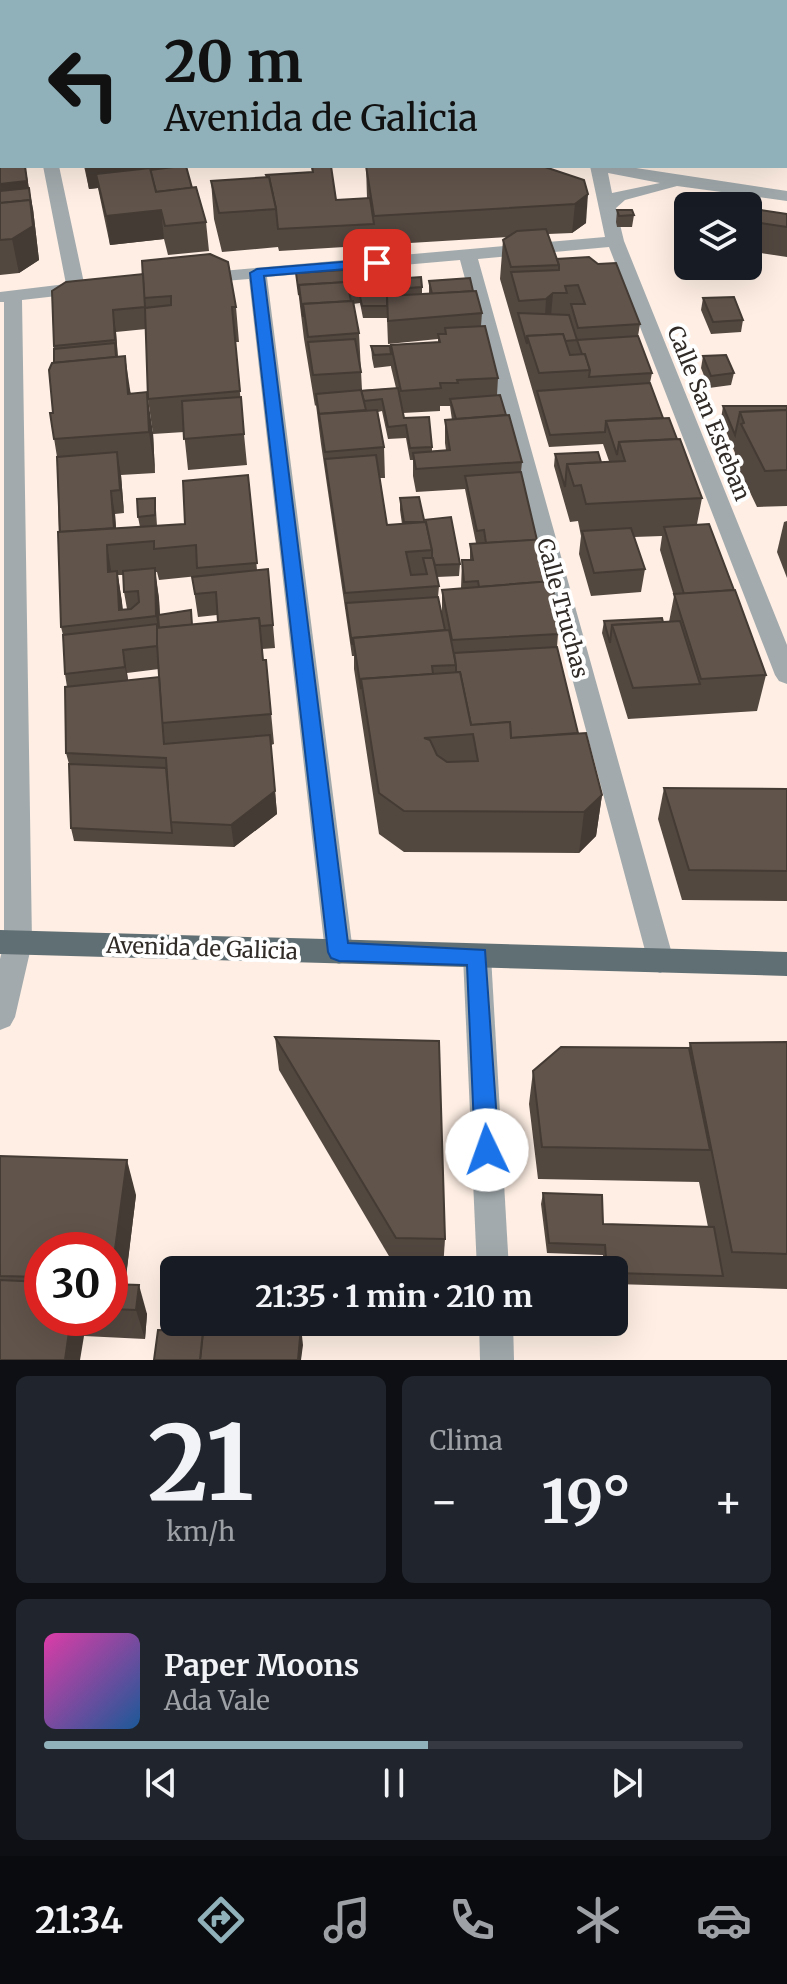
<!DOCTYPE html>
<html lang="es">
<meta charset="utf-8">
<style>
body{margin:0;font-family:Merriweather,serif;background:#20242c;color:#f1f3f6;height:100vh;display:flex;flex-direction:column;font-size:30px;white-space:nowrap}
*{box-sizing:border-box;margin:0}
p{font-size:26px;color:#9ea1a6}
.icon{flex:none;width:44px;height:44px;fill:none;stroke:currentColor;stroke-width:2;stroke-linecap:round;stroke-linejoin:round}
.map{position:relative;height:1360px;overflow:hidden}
.details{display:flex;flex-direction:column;gap:16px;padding:16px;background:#0d0f14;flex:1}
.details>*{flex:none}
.top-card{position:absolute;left:0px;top:0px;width:788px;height:168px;box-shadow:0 8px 32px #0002;background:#90b1ba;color:#111;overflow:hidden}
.fabs{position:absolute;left:674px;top:192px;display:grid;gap:16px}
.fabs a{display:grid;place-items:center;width:88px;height:88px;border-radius:12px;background:#171b24;box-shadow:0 8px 32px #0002;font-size:40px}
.speed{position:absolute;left:24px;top:1232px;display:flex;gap:16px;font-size:40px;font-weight:700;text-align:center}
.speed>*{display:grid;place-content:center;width:104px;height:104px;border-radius:50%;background:#171b24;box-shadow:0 8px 32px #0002;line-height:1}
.speed .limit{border:12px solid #d22;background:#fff;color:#111}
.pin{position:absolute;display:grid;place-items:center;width:68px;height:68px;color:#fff;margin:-34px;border-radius:16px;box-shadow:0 4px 12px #0006}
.me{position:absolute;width:88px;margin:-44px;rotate:357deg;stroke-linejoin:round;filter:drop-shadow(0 0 6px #0008)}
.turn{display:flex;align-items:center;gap:28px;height:168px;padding:0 32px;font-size:36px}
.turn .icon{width:104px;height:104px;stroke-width:2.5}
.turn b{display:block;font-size:56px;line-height:68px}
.big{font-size:60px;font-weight:700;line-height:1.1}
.details .card{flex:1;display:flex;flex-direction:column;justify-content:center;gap:12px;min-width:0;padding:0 28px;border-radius:12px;background:#20242c}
.details .dial{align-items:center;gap:0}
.dial b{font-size:104px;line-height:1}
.song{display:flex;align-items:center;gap:24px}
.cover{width:96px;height:96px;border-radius:12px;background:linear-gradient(135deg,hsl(320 70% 55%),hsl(210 70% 35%))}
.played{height:8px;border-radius:4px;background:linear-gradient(90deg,#90b1ba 55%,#363941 55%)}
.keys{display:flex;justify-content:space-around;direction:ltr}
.heat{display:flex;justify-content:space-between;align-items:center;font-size:44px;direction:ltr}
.details .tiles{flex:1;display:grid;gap:16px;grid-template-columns:1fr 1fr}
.card:last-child{grid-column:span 2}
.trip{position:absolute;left:160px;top:1256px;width:468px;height:80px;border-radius:12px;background:#171b24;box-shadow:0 8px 32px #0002;font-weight:700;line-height:80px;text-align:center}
.dock{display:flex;height:128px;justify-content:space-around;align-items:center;background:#090b0e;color:#9ea1a6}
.dock .icon{width:56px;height:56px}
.dock .current{color:#90b1ba}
.dock b{font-size:36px;color:#f1f3f6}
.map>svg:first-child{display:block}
</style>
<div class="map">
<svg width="787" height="1360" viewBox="0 0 787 1360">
<rect width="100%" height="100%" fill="#feeee3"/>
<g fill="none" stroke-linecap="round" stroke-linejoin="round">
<g fill="#a2aaad" fill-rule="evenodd">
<rect x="11" y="0" width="14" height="2"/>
<rect x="380" y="0" width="14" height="2"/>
<polygon points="533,0 547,0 548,2 534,2"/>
<polygon points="43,166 59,166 84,283 92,288 83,293 22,300 32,943 15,1017 10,1026 0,1030 0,959 4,943 4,302 0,302 0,292 66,284"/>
<path d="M590,166H623L787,191V201L677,186L625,200L616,208L624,241L787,645V684L779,681L775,675L609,247L478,259L674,961L670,969L660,973L650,969L460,260L267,277L353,952L349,960L339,964L329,960L325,952L249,279L199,283L190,278L199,273L605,237ZM608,173L660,183L612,193Z"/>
<polygon points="477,944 487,948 491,956 509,1270 477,1270 463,956 467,948"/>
<polygon points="479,1322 513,1322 514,1360 480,1360"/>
</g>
<polygon fill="#606f74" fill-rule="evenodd" points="0,930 787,952 787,976 0,954"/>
</g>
<g fill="#534840" fill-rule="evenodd">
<polygon points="417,0 480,0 480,2 418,2"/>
<polygon points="575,0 624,0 625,2 576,2"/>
<polygon points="0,155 33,209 39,260 19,273 0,275"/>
<polygon points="84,166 173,166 192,188 206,222 209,251 168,255 164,239 110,245 98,188 89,189"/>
<polygon points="311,166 331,166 336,200 367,198 366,166 584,180 586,223 572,233 548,234 557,259 640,324 638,336 652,373 650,383 663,418 702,498 697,524 766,675 757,711 628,719 602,633 604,621 669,622 674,596 660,550 662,536 634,537 645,569 641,592 591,596 579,554 581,536 578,521 570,522 554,466 555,454 601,462 609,461 603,444 549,447 500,279 503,240 508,237 279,251 278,247 222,252 214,219 211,181 266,178 312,172"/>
<polygon points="748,208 787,214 787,257 748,251"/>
<polygon points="617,210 634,215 632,227 617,227 616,222"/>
<path d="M296,273L377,280L422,287V294H429V281L473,291L482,313L481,326L498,378L497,395L522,462L521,472L537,540L555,586L554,598L558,634L557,647L578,734L602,795L596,836L579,853L404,852L379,834L354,669V656H352L321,444L316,405L315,406L304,339ZM360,303L363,318H387L388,344L438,339V342L391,345V367L396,388L362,390L359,333L353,304ZM440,406H450L452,420H445V443L446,450L432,451V447L404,418L403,413L440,411ZM382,411L388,439L406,438L410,460H413V476L416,492L465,489L476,543H483L470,544V560H462L461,588L442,590V613L438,597L439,586L437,577L459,576L460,564L424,520L400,498V510L402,524L387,525L380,478H385L384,447L378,412Z"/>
<path d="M143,274L236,307L239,342H235L247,465L188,470L184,432L153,434L148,399L146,329L116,332L118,357L131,394L153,433L155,473L121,475L124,513L115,514L116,528L140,527L138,517L156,510L157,526L185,524L248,475L257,570L273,625L275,648L262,649L263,660H266L274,744L271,745L277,814L234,847L74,841L71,828L69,764L66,753L67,687L65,674L63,635L61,627L57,457L50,413H53L54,363L52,291ZM155,572H157L159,580L198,576L192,577L198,617L217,615L218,622L193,625L160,614L159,599ZM118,575H123L124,592L127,609L123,610ZM159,669V679L128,680L127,673Z"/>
<polygon points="703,298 743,320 741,332 711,334 701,310"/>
<polygon points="371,346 391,354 391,366 374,368 372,358"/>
<polygon points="703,356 734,373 731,385 709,388 701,368"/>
<polygon points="723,406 787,406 787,506 757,507 734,459 735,453 721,419"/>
<polygon points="787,521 787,578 777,552 784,522"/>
<polygon points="664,788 787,789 787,901 682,900 658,819"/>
<polygon points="275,1037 445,1239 443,1269 396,1268 279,1070"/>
<polygon points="787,1042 787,1289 614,1284 614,1270 604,1270 603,1255 547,1253 541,1204 543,1193 603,1224 708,1227 699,1182 538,1179 529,1104 533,1071 689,1048 690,1043"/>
<path d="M0,1156L136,1195L125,1284L147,1314L145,1339L84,1336L0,1360ZM42,1250H110V1318H42Z"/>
</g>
<g fill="#443b34">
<polygon points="462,0 480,0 480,2 431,2"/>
<polygon points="0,19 2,30 2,52 0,52"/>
<polygon points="2,90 2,128 0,128 0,91"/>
<polygon points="25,166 33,209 39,260 19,273 12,239 0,213 0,184"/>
<polygon points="85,166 173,166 173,170 96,174 98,188 89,189"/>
<polygon points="588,194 586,223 572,233 575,204"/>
<polygon points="161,210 164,239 110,245 106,216"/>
<polygon points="553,293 550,328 544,334 546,299"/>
<polygon points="113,310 116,332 118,362 115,340"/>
<polygon points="125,356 131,396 134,434 128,394"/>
<polygon points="147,392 153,433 155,473 149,432"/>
<polygon points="117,452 121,475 124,513 120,490"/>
<polygon points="111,491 115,514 117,544 114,533"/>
<polygon points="107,545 112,576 108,572"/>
<polygon points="155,568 159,599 161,647 156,616"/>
<polygon points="117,571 122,602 123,620 119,610"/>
<polygon points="123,650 127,673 129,690 125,667"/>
<polygon points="275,791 277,814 234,847 231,825"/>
<polygon points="602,795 596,836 579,853 584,812"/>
<polygon points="127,1160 136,1195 122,1310 121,1310 111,1279"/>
<polygon points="139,1285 147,1314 145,1339 136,1310"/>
<polygon points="71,1318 77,1318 84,1336 80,1360 65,1360"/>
<polygon points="301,1327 303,1345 301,1360 298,1360"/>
</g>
<g fill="#61544b" stroke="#443b34" stroke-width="2" fill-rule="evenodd">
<rect x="49" y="0" width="59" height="2"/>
<polygon points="241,0 258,0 259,2 242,2"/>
<polygon points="430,0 462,0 445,2 431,2"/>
<polygon points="535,0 536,2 500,2 500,1"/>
<polygon points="587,0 624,0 625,2 588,2"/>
<rect x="0" y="48" width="2" height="16"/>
<rect x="0" y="69" width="2" height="26"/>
<polygon points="2,154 2,166 25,166 27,181 0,184 0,155"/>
<polygon points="181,166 186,166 192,188 156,192 150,170"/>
<polygon points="312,166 331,166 336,200 370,198 374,224 278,229 276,209 269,177 267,177 266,175 313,172"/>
<polygon points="366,166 542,166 584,180 588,194 575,204 374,216"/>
<polygon points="150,168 156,192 196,187 206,222 165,226 161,210 106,216 96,174"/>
<polygon points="269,177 276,209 219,213 211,181"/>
<polygon points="29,188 32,212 30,200 0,203 0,191"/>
<polygon points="30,200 33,226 12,239 0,240 0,203"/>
<polygon points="706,202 732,206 708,206"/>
<polygon points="748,208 787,214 787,227 748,221"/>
<polygon points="617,210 632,210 634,215 619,216"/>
<polygon points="546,229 559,265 511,267 503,240 517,231"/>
<polygon points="210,254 228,262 236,307 232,307 240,391 148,399 145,308 171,305 171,296 144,298 142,261"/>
<polygon points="589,257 598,264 616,263 640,324 578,328 571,304 585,304 578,285 565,286 567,293 553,293 546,299 519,301 511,272 559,270 559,265 557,259"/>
<polygon points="375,268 377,280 421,277 422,287 396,289 397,296 387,296 387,306 362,306 359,291 349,292 347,282 299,285 299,295 296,273"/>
<polygon points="143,274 145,307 113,310 115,340 54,346 52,291 66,282"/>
<polygon points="470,278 473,291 432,294 429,281"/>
<polygon points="347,282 351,301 303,304 303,317 299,285"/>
<polygon points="476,291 482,313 388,321 387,296"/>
<polygon points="734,297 743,320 713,322 703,298"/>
<polygon points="353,301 359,333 308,337 303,304"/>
<polygon points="518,313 569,315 577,340 565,341 563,334 527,336 527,344"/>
<polygon points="485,326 498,378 457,380 458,383 440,383 441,388 401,391 391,345 440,342 438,334 446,334 445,328"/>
<polygon points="563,334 570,355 585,354 590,370 539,373 527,336"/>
<polygon points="638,336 652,373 589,377 590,370 585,354 582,354 577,340"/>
<polygon points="355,339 361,372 313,375 308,342"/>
<polygon points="115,343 116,357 54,363 54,349"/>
<polygon points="371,346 390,346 391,354 374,355"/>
<polygon points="726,355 734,373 711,376 703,356"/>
<polygon points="125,356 128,394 147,392 149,432 54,439 50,413 53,413 49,370 52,363"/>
<polygon points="650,383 663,418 606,421 605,432 550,435 537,391"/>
<polygon points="398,388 404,418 429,417 432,447 410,448 406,425 388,427 382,399 364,401 361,390 359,391"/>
<polygon points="361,390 366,410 319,414 320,421 316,394"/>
<polygon points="500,395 506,415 456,419 450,399"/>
<polygon points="241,397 244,434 184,439 182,401"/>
<polygon points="723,406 787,406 787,410 740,412 735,435"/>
<polygon points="377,410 384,447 325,452 319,414"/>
<polygon points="787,410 787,470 765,471 741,424 744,423 740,412"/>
<polygon points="509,415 522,462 416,469 413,453 450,450 445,420"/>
<polygon points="669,418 677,439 619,442 617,455 606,421"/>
<polygon points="680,439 702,498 586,504 581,485 574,486 567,464 625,461 619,442"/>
<polygon points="117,452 120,490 111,491 114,528 60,532 57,457"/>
<polygon points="598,452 601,462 567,464 565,487 555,454"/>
<polygon points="376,455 387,525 426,522 432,550 406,552 411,575 427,574 423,558 433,558 439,586 345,593 325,459"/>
<polygon points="521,472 537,540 486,543 484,530 477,531 465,476"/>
<polygon points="248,475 257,563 197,568 196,545 154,549 154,541 107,545 108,572 117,571 119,610 131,609 139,602 138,591 124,592 123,571 155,568 156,616 61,627 58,532 185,524 183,481"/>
<polygon points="419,497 424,520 451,517 460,564 435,565 433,558 432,558 432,550 426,522 404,522 400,498"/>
<polygon points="155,498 155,515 138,517 137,499"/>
<polygon points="709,524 734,590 684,594 664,527"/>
<polygon points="631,528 645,569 594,573 582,531"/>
<polygon points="546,539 555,586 552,587 552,581 479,587 478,581 464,582 462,560 473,560 470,544"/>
<polygon points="268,569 273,625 260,626 259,618 218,622 216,592 195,594 192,577"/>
<polygon points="552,581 558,634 452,640 442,590"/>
<polygon points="735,590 766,675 701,679 674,594"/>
<polygon points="438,597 445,630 353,638 354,644 352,644 346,603"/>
<polygon points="191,610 192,625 159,628 158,615"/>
<polygon points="259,618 263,660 266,660 271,714 162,723 156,628"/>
<polygon points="662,618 663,622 612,625 610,643 604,621"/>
<polygon points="680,621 700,684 633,688 612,625"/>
<polygon points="157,624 157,646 123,650 125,667 65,674 63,635"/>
<polygon points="449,630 456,665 432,666 433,674 361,679 361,689 353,638"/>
<polygon points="557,647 578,733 511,738 510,722 471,725 460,672 456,672 456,665 454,653"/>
<path d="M460,672L471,725L510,722L511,738L586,733L602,795L584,812L404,811L379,793L361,679ZM473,734L478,761L447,762L437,755L430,740L424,738Z"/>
<polygon points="159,677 164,744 270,735 275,791 231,825 170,822 166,758 66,753 65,687"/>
<polygon points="69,764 166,768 172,833 71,828"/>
<polygon points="664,788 787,789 787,871 689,870"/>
<polygon points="275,1037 439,1041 445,1239 396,1238"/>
<polygon points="787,1042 787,1254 732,1252 690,1043"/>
<polygon points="561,1047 689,1048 710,1150 542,1147 533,1071"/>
<polygon points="0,1156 127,1160 111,1279 110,1279 110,1250 42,1250 42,1277 0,1276"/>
<polygon points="543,1193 602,1195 603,1224 714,1227 723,1276 614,1273 614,1270 607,1270 605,1245 549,1243"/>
<polygon points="0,1280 42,1282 42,1318 71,1318 65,1360 0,1360"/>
<polygon points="110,1284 139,1285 136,1310 110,1309"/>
<polygon points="204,1323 301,1327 298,1360 200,1360"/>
<polygon points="158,1330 203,1331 200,1360 154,1360"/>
</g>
<polygon fill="#1a73e8" stroke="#114b97" stroke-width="2" points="377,259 382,260 382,266 264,276 348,943 485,950 499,1150 495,1158 487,1161 479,1158 475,1150 467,965 339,961 331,958 328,952 250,273 257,269"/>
<g text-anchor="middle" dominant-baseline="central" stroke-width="8" stroke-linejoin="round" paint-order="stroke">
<g font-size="22" fill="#312b27" stroke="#fff">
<text transform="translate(709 413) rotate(68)">Calle San Esteban</text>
<text transform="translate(563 608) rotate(75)">Calle Truchas</text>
<text transform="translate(202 948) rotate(2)">Avenida de Galicia</text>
</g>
</g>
</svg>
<div class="fabs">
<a><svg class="icon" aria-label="layers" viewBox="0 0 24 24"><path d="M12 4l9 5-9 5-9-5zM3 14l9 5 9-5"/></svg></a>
</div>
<div class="speed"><div class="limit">30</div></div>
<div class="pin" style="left:377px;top:263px;background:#d93025"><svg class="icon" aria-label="arrive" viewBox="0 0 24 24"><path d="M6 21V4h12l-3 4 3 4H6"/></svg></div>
<svg class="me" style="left:487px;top:1150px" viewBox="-20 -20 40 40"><circle r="19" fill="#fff"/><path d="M0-13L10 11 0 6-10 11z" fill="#1a73e8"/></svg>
<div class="trip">21:35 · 1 min · 210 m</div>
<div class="top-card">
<div class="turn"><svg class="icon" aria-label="left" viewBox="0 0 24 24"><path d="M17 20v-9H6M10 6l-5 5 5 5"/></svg><div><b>20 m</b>Avenida de Galicia</div></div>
</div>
</div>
<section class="details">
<div class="tiles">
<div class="card dial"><b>21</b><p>km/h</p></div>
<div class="card"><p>Clima</p>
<div class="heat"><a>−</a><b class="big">19°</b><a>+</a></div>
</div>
<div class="card">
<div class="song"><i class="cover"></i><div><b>Paper Moons</b><p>Ada Vale</p></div></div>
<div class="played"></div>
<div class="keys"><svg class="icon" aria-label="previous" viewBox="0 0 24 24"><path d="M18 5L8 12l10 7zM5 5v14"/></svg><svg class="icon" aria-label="pause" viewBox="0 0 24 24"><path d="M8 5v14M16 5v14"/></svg><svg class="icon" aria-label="next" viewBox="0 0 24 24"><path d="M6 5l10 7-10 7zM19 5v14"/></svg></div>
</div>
</div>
</section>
<nav class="dock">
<b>21:34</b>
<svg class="icon current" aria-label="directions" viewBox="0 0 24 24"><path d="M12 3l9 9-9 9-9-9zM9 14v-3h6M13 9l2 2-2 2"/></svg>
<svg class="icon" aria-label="music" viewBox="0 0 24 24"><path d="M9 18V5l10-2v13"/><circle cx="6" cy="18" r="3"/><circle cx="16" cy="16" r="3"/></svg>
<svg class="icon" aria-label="phone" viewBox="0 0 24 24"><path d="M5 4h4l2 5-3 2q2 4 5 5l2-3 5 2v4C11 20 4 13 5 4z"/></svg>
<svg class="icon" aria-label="climate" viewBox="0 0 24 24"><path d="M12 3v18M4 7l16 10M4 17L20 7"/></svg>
<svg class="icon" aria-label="car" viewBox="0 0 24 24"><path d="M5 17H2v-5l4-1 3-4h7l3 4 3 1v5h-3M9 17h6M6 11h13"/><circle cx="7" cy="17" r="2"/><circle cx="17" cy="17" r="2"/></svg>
</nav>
